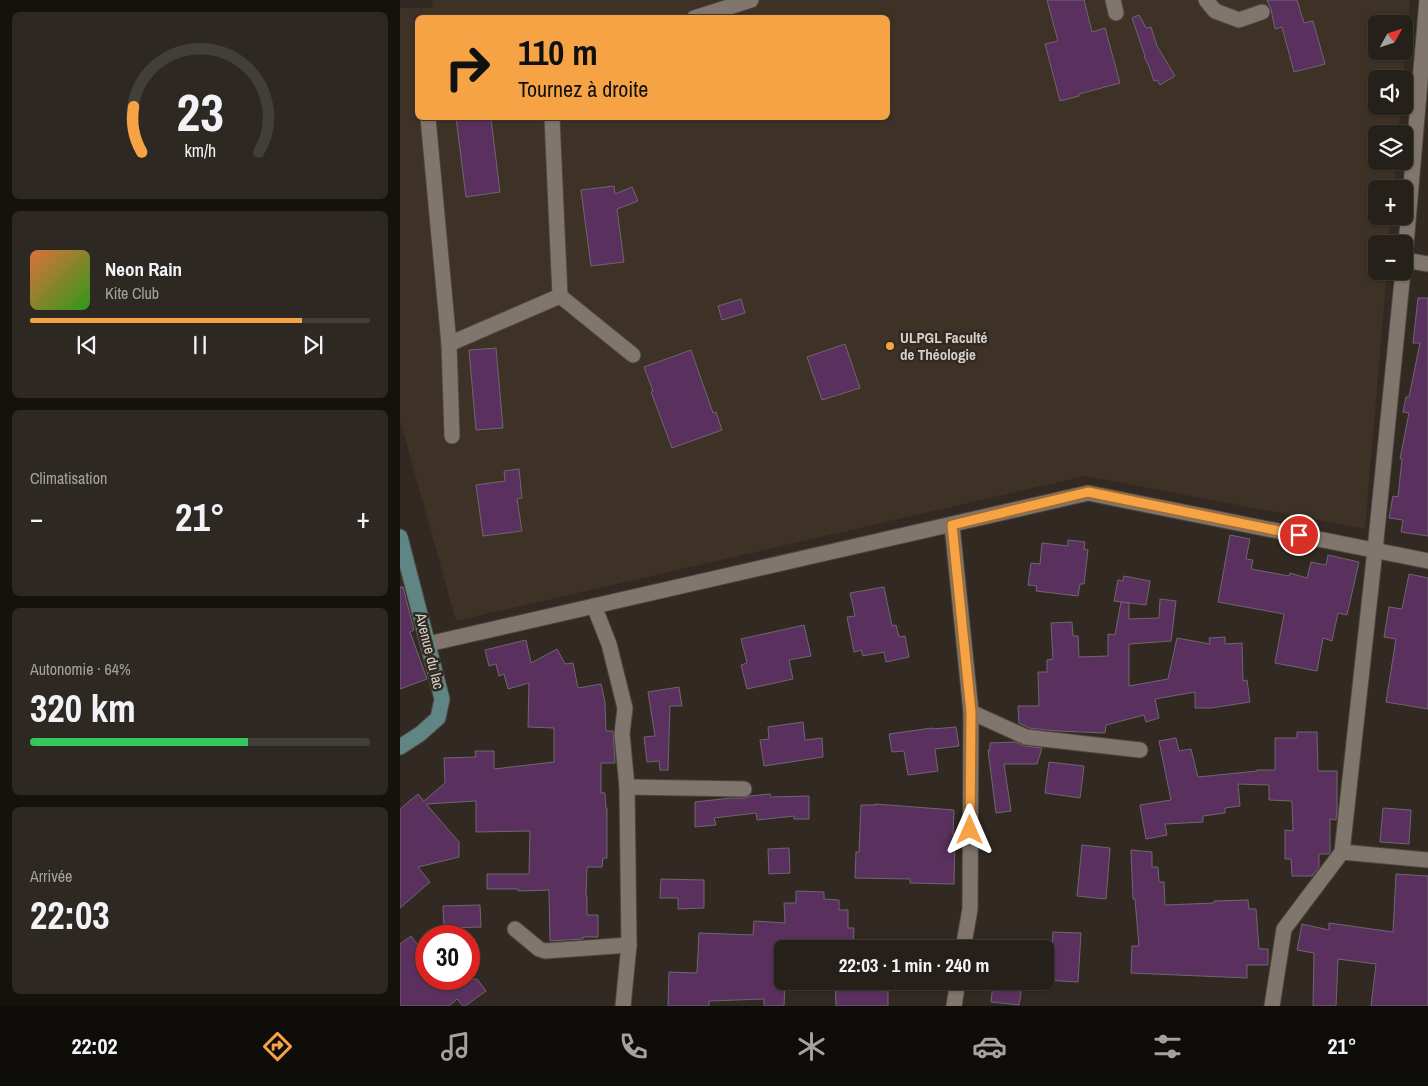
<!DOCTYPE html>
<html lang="fr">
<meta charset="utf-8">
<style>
body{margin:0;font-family:"Archivo Narrow",sans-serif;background:#2e2823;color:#f1f3f6;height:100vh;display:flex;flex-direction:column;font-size:19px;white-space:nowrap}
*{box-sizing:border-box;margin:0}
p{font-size:16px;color:#a4a3a2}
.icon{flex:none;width:28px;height:28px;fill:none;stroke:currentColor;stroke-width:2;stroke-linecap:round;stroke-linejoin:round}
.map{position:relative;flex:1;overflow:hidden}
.drawer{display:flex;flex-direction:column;gap:12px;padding:12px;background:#15120e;width:400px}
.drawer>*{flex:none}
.hud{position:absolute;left:15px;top:15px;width:475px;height:105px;border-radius:8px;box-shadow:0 1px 4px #0004,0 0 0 1px #423e39;background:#f5a345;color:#111;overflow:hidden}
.needle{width:32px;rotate:50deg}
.tools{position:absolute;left:968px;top:15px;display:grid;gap:10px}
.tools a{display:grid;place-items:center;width:45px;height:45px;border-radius:8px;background:#26201a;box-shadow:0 1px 4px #0004,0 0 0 1px #423e39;font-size:25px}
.speed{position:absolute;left:15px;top:925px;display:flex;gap:10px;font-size:25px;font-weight:700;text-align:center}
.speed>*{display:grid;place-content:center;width:65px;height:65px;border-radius:50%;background:#26201a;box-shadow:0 1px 4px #0004,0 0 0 1px #423e39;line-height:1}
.speed .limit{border:8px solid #d22;background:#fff;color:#111}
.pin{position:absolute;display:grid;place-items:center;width:42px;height:42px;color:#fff;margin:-21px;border:2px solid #fff;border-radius:50%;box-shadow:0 1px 5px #0007}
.me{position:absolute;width:55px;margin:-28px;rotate:0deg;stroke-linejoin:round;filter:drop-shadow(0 0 4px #0008)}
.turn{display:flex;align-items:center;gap:18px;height:105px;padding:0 20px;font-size:22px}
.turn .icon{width:65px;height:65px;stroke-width:2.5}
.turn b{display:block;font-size:35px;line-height:42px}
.big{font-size:38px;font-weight:800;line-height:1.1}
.drawer .card{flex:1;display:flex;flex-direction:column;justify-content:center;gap:8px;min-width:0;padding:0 18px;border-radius:8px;background:#2e2823}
.drawer .dial{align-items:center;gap:0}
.dial svg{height:130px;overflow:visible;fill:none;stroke:#423e39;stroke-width:7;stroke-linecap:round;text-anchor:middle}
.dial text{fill:#f1f3f6;stroke:none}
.song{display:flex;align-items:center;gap:15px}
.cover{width:60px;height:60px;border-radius:8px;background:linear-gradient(135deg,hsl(20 70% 55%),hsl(110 70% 35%))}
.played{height:5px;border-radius:2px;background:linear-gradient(90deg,#f5a345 80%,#423e39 80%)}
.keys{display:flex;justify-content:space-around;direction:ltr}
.heat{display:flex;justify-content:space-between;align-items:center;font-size:28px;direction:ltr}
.charge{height:8px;border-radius:4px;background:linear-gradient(90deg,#34c759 64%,#423e39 0)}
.trip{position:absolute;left:374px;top:940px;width:280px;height:50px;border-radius:8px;background:#26201a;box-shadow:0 1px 4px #0004,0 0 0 1px #423e39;font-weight:800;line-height:50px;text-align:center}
.dock{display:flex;height:80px;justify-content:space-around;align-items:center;background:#0f0d0a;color:#a4a3a2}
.dock .icon{width:35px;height:35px}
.dock .on{color:#f5a345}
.dock b{font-size:22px;color:#f1f3f6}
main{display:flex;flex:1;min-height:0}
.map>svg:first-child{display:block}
</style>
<main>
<section class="drawer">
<div class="card dial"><svg viewBox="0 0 100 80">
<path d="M14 69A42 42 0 1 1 86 69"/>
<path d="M14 69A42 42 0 0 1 9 41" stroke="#f5a345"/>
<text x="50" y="56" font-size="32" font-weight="700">23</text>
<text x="50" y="72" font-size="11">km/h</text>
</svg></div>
<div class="card">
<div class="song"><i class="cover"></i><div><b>Neon Rain</b><p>Kite Club</p></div></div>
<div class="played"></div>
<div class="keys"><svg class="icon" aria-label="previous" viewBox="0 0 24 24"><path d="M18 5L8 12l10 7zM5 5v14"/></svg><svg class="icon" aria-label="pause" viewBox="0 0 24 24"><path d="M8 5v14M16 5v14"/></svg><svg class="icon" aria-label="next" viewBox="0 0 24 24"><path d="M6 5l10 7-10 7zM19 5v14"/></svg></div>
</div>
<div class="card"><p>Climatisation</p>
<div class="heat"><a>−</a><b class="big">21°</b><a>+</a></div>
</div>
<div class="card"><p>Autonomie · 64%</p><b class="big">320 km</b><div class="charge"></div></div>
<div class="card"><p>Arrivée</p><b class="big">22:03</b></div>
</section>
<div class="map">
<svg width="1028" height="1006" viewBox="0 0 1028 1006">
<rect width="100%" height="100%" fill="#322a22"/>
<path fill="#3e3125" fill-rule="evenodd" d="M33,0H1010L1003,79H976V106H1001L998,134H976V161H996L994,189H976V216H991L989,244H976V271H987L965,529L685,476L56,621L0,420V8H32ZM18,18H488V118H18ZM976,24H1004V51H976Z"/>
<g fill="#5a315e" stroke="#6e666f">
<polygon points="647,0 684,0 692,32 705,28 720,83 679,94 679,96 660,101 645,44 658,41"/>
<polygon points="867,0 897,0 904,23 913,21 925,64 894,72 882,27 875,29 871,9"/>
<polygon points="739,15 746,28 751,27 757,46 775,76 760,85 757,80 754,81 748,64 744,57 745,56 732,18"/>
<polygon points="56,118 91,118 100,192 66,197"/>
<polygon points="214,186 215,194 232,187 238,201 217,209 224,262 191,266 181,190"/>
<polygon points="1018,298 1028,298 1028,536 1001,532 1003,520 989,518 993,496 998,497 1002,459 1000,459 1009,413 1003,412 1006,397 1009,397 1020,343 1013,343"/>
<polygon points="341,299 345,313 322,320 318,306"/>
<polygon points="445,344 460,388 422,400 407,357"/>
<polygon points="96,348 103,428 76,430 69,350"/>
<polygon points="291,350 313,413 316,412 322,430 272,448 251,392 253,391 244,367"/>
<polygon points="119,469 122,498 117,499 122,531 83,536 76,485 105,481 104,471"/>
<polygon points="830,535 850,539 846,559 853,560 851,569 889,576 890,573 907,578 911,562 926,565 928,555 959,562 947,615 938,613 932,641 923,638 917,671 875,663 884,614 818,602"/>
<polygon points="668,540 685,542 684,549 688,550 684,584 680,584 678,596 636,591 637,586 628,585 631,563 640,564 642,543 668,546"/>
<polygon points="1009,574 1028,578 1028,709 986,702 996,639 984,637 989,607 1002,609"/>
<polygon points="724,576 750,581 746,605 714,601 718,580 723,581"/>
<polygon points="0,587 3,587 14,630 10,632 27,679 0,689"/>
<polygon points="484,587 492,626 496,625 499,637 505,636 509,657 486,662 484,652 463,656 461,650 454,652 447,617 455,616 450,593"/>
<polygon points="760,599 776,601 771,641 729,644 729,686 768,679 777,638 810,644 809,638 825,637 825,644 842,643 843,681 847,680 850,702 811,708 795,708 795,692 755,699 759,718 746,722 744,715 706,725 705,733 657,731 629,728 619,723 618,706 639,706 638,672 647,672 647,660 653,659 651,623 672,622 673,636 678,636 679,657 708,656 708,634 715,635 721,602 729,603 729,619 759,618"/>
<polygon points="404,625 411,656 389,660 393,679 347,689 341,665 347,663 341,639"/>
<polygon points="126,640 131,663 157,649 165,664 173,663 178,688 201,684 205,702 206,731 213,731 215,763 201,763 201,793 205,793 206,808 207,808 207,858 203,858 202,867 187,867 186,896 187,896 187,915 198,915 198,937 183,937 183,939 150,941 149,890 118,891 118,889 87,889 87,874 129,874 130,831 76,832 76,801 26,804 59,842 59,857 18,867 30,882 0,908 0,809 18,794 24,801 45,783 44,758 76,757 75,751 94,751 94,769 154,762 154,728 128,727 129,683 108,689 104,674 99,676 96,664 89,666 85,650"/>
<polygon points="279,687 282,706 270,706 268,770 260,770 259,761 247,762 244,737 255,736 248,692"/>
<polygon points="403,722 405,740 422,738 423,757 364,766 360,740 369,739 368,727"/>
<polygon points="556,727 559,746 535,749 538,771 508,775 504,751 492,752 489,734 532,728 532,729"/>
<polygon points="897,732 917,732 918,771 937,771 937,809 936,820 930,819 930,852 929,854 919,854 919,867 912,876 892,876 891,859 885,859 885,830 893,831 892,801 869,800 869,785 838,784 840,806 825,808 825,813 803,816 803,822 765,824 767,835 746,839 740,805 771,800 759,741 776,738 779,751 791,749 798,777 857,771 857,770 875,770 875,738 897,738"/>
<polygon points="615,742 625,746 642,748 637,764 604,764 611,811 596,813 588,750 590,750 590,743"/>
<polygon points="649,762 684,766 680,798 645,793"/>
<polygon points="370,794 371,797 409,796 409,819 394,819 394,816 357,820 356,813 314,818 316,825 295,827 295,802 331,798 344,798 350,796"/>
<polygon points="475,804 554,810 553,834 555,834 554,884 510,883 510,879 455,878 456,852 459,852 461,805 475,805"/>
<polygon points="983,808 1011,810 1009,844 980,842"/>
<polygon points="682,845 710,848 706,899 677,896"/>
<polygon points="389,848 390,873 369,874 368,849"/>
<polygon points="731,850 752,852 752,867 758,867 759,882 764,882 765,905 814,903 814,901 848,900 849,909 856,909 859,949 868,949 868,965 847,965 847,978 731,973 732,946 739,946 735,899 733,899"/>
<polygon points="996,874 1028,876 1028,1006 971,1006 976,964 938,959 936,1006 913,1006 914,953 897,950 902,924 929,930 929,923 993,932"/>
<polygon points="261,879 304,880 304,908 278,909 278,898 260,898"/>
<polygon points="396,891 424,892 424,899 439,900 439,910 448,910 448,928 454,928 453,949 382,949 382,981 385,981 384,1006 364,1006 364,999 309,1001 309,1006 268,1006 269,972 297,973 299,933 353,935 354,921 385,923 384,903 396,903"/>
<polygon points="80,905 81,927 44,928 43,906"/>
<polygon points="653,932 681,933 678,982 645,980 645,953 652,954"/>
<polygon points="11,936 26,956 26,979 44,979 46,981 45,979 77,979 86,991 65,1006 63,1006 57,999 49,1006 0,1006 0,944"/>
<polygon points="435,981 484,981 484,989 488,989 488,1006 436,1006"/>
<polygon points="593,983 622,986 619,1005 591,1002"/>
</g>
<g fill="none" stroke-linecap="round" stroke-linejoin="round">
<g stroke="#4e4741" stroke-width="17">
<g id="minor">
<polyline points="713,0 716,13"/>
<polyline points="806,0 815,11 839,20 862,12"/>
<polyline points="294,18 351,0"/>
<polyline points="28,118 49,344 52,436"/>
<polyline points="1005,260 1028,264"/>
<polyline points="1004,268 1027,0"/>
<polyline points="160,296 233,355"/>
<polyline points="49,344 160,296 152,118"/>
<polyline points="552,525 571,712 570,909 563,949"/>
<polyline points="194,606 209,644 225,708 222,734 227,787 229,945 223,1006"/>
<polyline points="28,644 688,493 1028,561"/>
<polyline points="571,712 626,737 740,750"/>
<polyline points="227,787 344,789"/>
<polyline points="942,852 1028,860"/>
<polyline points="115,929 139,949 145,951 229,945"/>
<polyline points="554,1006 558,981"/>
<polyline points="872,1006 884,929 942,852 975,550 1003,271"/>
</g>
</g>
<g stroke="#4e4741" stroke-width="17">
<polyline id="major" points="0,537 42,699 38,718 20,734 0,747"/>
</g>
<use href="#minor" stroke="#80766e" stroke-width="15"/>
<use href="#major" stroke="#5f8685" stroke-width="15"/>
</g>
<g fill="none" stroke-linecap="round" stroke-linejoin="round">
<g stroke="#9f6a2d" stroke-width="12">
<polyline id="route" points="570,830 571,712 552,525 688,492 899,535"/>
</g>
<use href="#route" stroke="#f5a345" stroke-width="9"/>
</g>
<circle fill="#f5a345" stroke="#322a22" stroke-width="2" cx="490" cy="346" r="5"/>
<g text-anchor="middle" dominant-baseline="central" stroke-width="5" stroke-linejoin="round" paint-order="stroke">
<g font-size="15" font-weight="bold" fill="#d5d0cb" stroke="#322a22" text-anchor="start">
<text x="500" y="337">ULPGL Faculté<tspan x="500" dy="17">de Théologie</tspan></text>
</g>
<g font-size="15" fill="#d5d0cb" stroke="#322a22">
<text transform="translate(30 651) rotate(76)">Avenue du lac</text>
</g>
</g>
</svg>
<div class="tools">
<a><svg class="needle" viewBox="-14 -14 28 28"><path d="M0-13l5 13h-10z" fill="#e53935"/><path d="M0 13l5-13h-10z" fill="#a4a3a2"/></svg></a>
<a><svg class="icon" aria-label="sound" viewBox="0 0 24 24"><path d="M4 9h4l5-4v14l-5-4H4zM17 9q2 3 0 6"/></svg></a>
<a><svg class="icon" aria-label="layers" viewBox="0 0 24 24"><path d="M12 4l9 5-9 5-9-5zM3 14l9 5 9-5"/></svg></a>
<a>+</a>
<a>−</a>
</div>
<div class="speed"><div class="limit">30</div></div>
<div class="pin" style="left:899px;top:535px;background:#d93025"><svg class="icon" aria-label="arrive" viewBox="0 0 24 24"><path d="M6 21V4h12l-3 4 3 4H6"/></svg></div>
<svg class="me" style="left:570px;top:830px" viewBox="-20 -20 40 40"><path d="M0-17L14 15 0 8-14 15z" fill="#f5a345" stroke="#fff" stroke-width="4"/></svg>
<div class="trip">22:03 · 1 min · 240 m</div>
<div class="hud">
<div class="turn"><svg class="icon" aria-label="right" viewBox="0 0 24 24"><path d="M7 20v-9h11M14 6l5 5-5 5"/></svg><div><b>110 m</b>Tournez à droite</div></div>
</div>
</div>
</main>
<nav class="dock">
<b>22:02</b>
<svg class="icon on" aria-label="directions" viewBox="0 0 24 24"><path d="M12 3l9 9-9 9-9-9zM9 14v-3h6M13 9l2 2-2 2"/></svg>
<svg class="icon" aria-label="music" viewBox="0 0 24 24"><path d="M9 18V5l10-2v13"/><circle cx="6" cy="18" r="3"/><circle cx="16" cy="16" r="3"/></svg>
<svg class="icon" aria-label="phone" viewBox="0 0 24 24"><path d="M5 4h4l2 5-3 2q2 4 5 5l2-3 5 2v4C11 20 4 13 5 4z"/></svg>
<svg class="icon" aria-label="climate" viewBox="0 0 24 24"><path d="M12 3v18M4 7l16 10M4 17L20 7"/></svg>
<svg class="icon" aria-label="car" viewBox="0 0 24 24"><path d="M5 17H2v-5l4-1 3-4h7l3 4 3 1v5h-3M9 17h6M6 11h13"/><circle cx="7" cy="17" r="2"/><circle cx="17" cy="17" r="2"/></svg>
<svg class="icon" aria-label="filters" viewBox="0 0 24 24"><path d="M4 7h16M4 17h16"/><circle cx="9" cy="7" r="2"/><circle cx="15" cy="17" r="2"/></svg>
<b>21°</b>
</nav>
